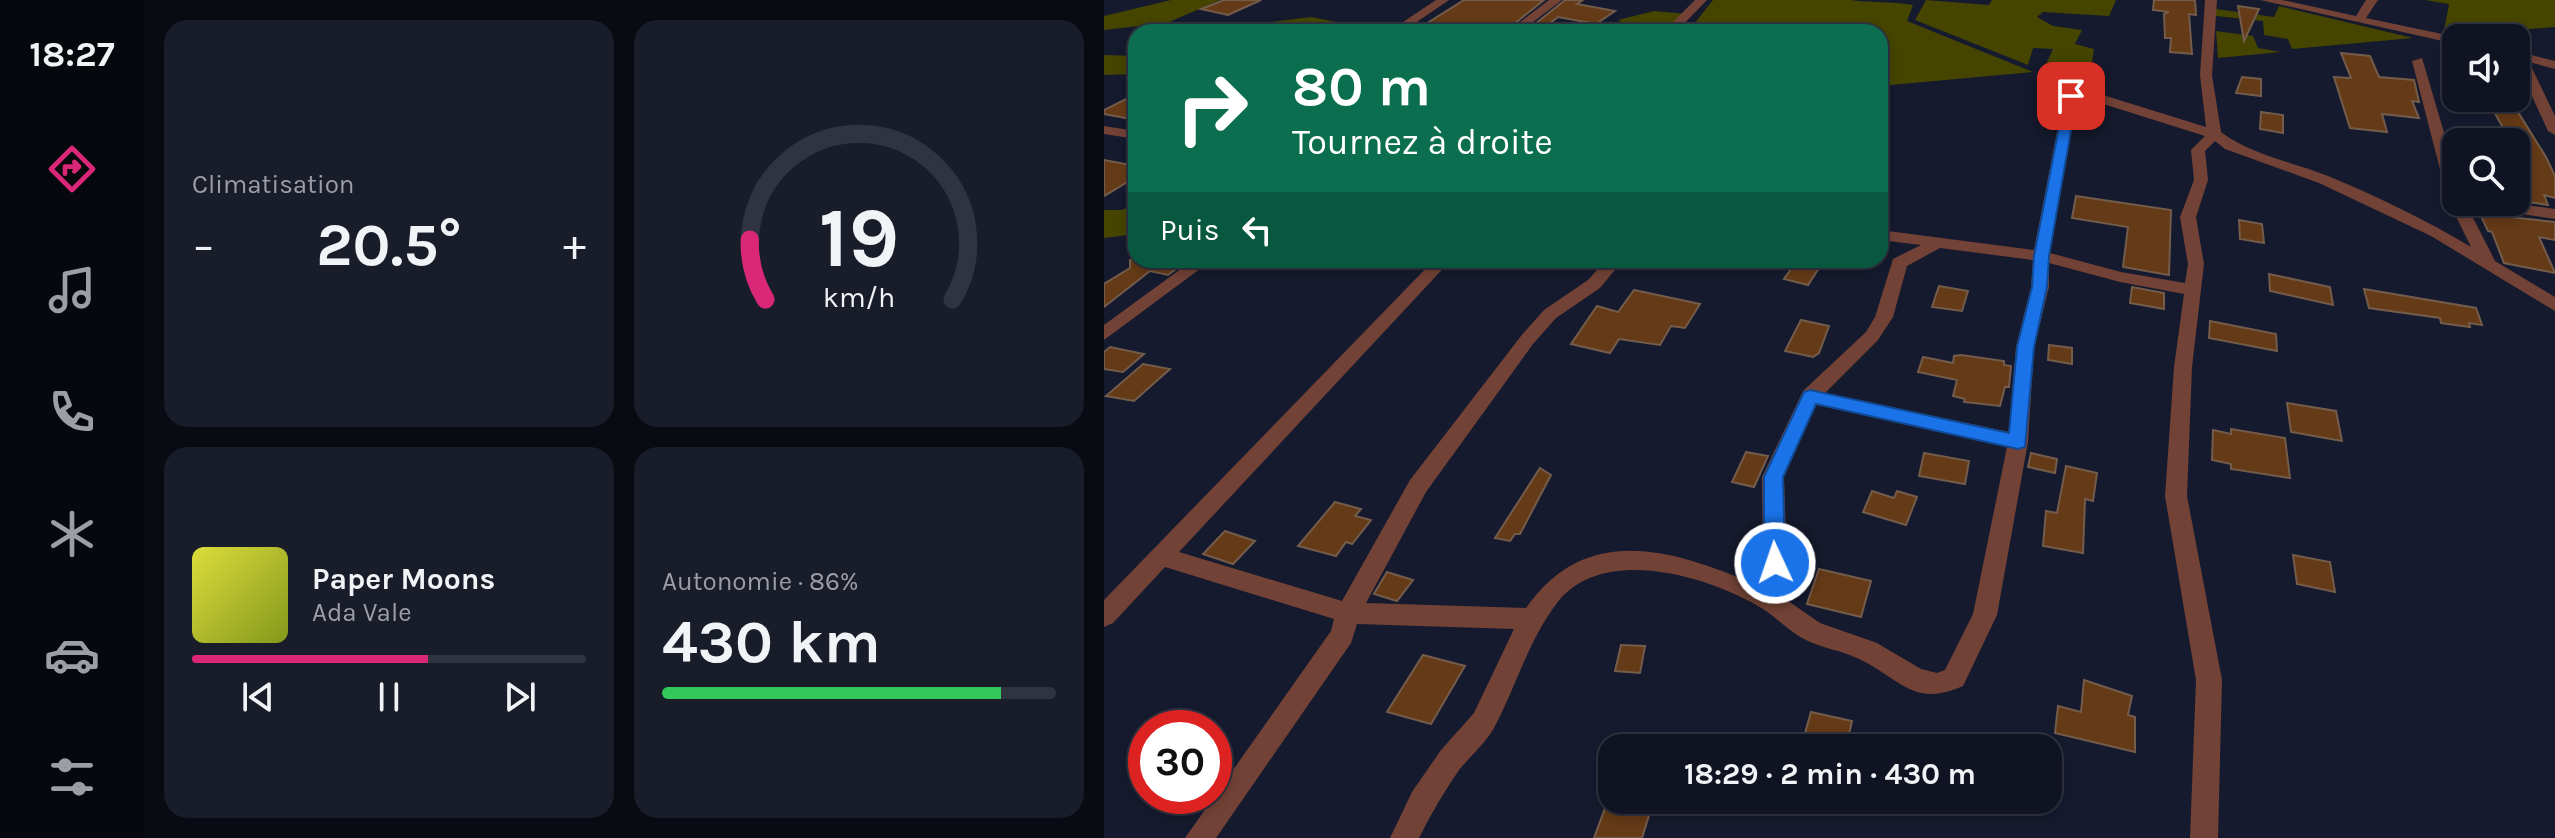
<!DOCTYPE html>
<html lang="fr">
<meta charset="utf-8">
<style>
body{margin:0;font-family:Karla,sans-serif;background:#191d2a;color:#f1f3f6;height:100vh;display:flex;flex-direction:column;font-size:30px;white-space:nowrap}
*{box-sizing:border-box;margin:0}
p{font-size:26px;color:#9c9ea5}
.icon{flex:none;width:44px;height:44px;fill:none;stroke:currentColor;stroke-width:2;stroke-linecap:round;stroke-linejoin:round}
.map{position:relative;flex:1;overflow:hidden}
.drawer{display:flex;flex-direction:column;gap:20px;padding:20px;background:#090b13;width:960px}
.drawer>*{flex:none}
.hud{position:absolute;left:24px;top:24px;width:760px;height:244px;border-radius:24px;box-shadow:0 4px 12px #0003,0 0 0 2px #303340;background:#0b6e4f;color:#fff;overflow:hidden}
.fabs{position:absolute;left:1338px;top:24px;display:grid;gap:16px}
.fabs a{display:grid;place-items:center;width:88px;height:88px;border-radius:16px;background:#101422;box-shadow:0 4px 12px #0003,0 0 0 2px #303340;font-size:40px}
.speed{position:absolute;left:24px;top:710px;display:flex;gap:16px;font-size:40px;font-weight:700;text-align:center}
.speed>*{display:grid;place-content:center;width:104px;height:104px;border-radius:50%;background:#101422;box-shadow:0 4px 12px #0003,0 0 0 2px #303340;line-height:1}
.speed .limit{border:12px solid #d22;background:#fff;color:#111}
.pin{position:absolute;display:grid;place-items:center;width:68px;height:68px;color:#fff;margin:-34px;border-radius:16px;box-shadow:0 4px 12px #0006}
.me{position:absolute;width:88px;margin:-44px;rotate:357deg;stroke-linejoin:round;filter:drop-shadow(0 0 6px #0008)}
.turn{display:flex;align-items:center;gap:28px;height:168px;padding:0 32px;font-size:36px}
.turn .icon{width:104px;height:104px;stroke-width:2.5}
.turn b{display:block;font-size:56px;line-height:68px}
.then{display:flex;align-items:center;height:76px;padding:0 32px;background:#0003;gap:16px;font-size:30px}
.big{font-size:60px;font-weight:700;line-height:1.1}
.drawer .tile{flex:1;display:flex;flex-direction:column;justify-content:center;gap:12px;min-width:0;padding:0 28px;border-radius:24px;background:#191d2a}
.drawer .dial{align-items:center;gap:0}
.dial svg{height:208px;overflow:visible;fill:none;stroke:#303340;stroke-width:7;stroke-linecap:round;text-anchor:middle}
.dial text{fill:#f1f3f6;stroke:none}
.song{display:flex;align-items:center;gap:24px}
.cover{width:96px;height:96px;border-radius:12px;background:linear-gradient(135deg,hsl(60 70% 55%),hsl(70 70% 35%))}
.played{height:8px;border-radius:4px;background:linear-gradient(90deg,#db2777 60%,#303340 60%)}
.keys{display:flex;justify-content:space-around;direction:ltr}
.heat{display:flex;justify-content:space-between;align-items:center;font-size:44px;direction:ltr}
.charge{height:12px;border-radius:6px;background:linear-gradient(90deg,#34c759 86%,#303340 0)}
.drawer .tiles{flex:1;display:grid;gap:20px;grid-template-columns:repeat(2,1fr)}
.trip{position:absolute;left:494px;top:734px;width:464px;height:80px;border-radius:24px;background:#101422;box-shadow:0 4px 12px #0003,0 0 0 2px #303340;font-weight:700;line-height:80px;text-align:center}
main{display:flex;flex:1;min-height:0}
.menu{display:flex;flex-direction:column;width:144px;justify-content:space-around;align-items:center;background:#06080e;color:#9c9ea5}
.menu .icon{width:56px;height:56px}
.menu .current{color:#db2777}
.menu b{font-size:36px;color:#f1f3f6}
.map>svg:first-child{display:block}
</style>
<main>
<nav class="menu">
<b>18:27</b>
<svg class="icon current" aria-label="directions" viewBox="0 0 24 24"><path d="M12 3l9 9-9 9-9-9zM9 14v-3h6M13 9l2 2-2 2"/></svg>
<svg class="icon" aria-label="music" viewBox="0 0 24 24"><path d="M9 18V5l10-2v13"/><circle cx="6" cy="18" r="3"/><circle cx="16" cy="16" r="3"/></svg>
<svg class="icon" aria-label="phone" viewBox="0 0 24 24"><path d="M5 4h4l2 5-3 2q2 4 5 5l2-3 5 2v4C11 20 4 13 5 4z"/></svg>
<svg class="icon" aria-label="climate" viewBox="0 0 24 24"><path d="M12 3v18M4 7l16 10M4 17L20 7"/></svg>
<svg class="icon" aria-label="car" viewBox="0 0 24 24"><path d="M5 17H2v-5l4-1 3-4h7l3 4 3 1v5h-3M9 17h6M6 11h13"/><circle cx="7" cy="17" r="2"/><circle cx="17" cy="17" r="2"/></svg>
<svg class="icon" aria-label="filters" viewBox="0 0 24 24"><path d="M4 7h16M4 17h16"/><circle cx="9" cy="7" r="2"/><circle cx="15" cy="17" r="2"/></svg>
</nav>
<section class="drawer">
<div class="tiles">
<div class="tile"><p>Climatisation</p>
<div class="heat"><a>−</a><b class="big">20.5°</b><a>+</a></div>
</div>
<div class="tile dial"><svg viewBox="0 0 100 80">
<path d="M14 69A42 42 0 1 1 86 69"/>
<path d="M14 69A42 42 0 0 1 8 46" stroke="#db2777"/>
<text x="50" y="56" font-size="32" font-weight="700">19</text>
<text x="50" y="72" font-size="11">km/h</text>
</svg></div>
<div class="tile">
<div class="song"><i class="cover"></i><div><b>Paper Moons</b><p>Ada Vale</p></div></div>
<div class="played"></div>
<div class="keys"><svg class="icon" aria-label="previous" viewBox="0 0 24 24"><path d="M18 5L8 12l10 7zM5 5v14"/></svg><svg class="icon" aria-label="pause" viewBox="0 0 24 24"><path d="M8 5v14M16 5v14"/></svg><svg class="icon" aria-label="next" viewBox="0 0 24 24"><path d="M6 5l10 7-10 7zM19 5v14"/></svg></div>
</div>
<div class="tile"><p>Autonomie · 86%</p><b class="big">430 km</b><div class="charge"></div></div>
</div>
</section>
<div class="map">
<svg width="1451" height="838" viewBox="0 0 1451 838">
<rect width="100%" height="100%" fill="#151a2e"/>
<g fill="#454500">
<polygon points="67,0 116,0 63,23 0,30 0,16"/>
<path d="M609,0H747C768,3 787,1 809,5L803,21L929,72L776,86V32H575L586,29Z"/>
<polygon points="822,0 885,5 888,0 1012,0 1005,16 939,12 933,17 949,26 978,30 971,44 990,49 988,62 974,69 958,65 949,73 939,71 949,49 929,48 924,65 811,20"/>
<polygon points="1321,0 1451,0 1451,27 1339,36 1345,4"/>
<polygon points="1175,6 1309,38 1188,49 1184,39 1160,35 1159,21 1112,16 1112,9 1170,17"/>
<polygon points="550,11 583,14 565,32 474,32 511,29 520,24 514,20"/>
<polygon points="207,17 284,32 247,32 236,28 137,32 167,22"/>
<polygon points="1112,31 1149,36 1154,48 1177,52 1114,58"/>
<polygon points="0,55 32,56 32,74 0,75"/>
<polygon points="32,204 32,234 0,238 0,210 18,210"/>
</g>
<g fill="#653a16" stroke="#735c4b" stroke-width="2">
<polygon points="120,0 157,0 124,15 97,9"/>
<polygon points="360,0 440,0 400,32 309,32"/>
<polygon points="461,0 479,0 473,4 511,11 492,24 454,17 441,27 440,32 421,32"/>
<polygon points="1050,0 1091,0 1092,15 1085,14 1088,54 1066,52 1067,38 1061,38 1060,14 1065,12 1049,10"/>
<polygon points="1134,6 1155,9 1140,41"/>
<polygon points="1237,53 1266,56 1275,77 1310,80 1315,102 1308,101 1315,118 1278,114 1283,132 1246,128 1230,77 1247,78"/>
<polygon points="1138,77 1157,79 1157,96 1132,93"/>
<polygon points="32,94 32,120 0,114 0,110"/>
<polygon points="1389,110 1414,112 1442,157 1451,176 1451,198 1440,195 1444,205 1425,202 1412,171 1412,142 1407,142"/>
<polygon points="1157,112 1179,115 1179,133 1156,129"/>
<polygon points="0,160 32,166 32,177 0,196"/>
<polygon points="972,196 1067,210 1065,275 1019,267 1024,227 968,218"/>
<polygon points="1376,214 1451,222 1451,240 1435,237 1451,273 1400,263 1388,232 1384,231"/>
<polygon points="1135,220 1158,224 1160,243 1136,239"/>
<polygon points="26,260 84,260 64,275 46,271 0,307 0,284 26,268"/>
<polygon points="692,262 715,268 704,285 680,279"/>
<polygon points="1165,274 1226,287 1229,305 1166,291"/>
<polygon points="835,286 864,291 858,311 828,307"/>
<polygon points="1028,287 1060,293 1060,309 1026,303"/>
<polygon points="1260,289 1372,308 1378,325 1365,323 1366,327 1337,323 1336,318 1265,308"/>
<polygon points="530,290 596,304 581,328 567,326 556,345 515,339 506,353 467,344 493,306 514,312"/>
<polygon points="697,320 725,326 715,353 709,357 681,351"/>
<polygon points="1106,321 1172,334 1173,351 1105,338"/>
<polygon points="945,345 968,348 968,364 944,360"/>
<polygon points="6,347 40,354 19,372 0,369 0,352"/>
<polygon points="857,355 900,361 900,365 907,366 905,387 901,387 896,406 860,402 861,399 849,396 853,380 814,372 819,357 849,363 850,356"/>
<polygon points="39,364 66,369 30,401 2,396"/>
<polygon points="1183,403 1232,411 1238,441 1187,432"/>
<polygon points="1127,429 1181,438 1186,478 1127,469 1127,464 1108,460 1109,430 1127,434"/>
<polygon points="642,452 664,456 650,487 628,482"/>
<polygon points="820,453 865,461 861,484 815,476"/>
<polygon points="927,453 953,459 951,473 924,467"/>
<polygon points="962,466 993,473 989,501 981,499 979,553 939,546 942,511 953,513"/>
<polygon points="436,468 447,475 416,534 411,534 406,541 391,538"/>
<polygon points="768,491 790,498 793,491 813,497 802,525 759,512"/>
<polygon points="231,502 257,509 251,516 267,520 248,544 242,542 232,556 194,546"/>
<polygon points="121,531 151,541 129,564 99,554"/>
<polygon points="1189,555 1226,562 1231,592 1193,584"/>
<polygon points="715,569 767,581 757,617 703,604"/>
<polygon points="283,572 309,580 293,601 270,594"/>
<polygon points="517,645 541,646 536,673 511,671"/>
<polygon points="319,655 361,666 327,724 283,712"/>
<polygon points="980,680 1028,696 1024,715 1031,717 1031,752 951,733 954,706 977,712"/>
<polygon points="707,712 748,721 743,743 701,733"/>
<polygon points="504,800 547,809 538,838 490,838"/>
</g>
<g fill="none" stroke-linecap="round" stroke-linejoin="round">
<g fill="#724236" fill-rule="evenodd">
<polygon points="332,0 345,0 304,28 296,28 296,24"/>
<polygon points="445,0 458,0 416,32 403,32"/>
<polygon points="591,0 603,0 572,32 559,32"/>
<path d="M1101,0H1113L1108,75L1117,132C1147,155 1189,162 1224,176C1273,196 1322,220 1367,247L1344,200L1308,61L1318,58L1352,173V202H1361L1391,261L1451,297V311L1327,236L1215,183L1121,149L1111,141L1101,151L1104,180L1092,217L1100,264L1088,367L1083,496L1118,680L1114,838H1086L1092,680L1061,496L1070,367L1080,294L1016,282L945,263V287L930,347L924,442L893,615L859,686C809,708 797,679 755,659C737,650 716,648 698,638C684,630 673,618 659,609C605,576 498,544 453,603C424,641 412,687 390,728C381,744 366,756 355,770C340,792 327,814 315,838H286L308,792L337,750L370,713L410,629L253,624L247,643L112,838H81L227,631L230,619L61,567L9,623L0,627V600L330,260H347L75,552L238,601L306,480L417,336L440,310L484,280L502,260H519L496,288L452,318L429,344L322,492L262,603L422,608C483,521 570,550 653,585L659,563L658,477L699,391L762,332L771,317L789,259L817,245L776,240V230L930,250L960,96V69L966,65L972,69L973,93L999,95L1102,127L1096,75ZM973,100L993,102L1101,136L1087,150L1090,180L1076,217L1084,264L1081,283L1017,272L946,253ZM836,248L929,260L927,287L912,347L905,432L721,393L774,340L789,317L803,266ZM712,404L903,447L869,614L841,670L833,673L817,669L773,643L716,623L677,596L683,563L680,477Z"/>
<polygon points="1156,0 1178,0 1252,16 1262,0 1274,0 1262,18 1357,38 1352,38 1352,44"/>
<polygon points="1412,51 1451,61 1451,69 1425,62 1451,116 1451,135 1444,131 1412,61"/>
<polygon points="0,126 32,131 32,139 0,134"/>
<polygon points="1363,202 1402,202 1451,209 1451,219 1371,207"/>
<polygon points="89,260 108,260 0,340 0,325"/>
</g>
</g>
<polygon fill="#1a73e8" stroke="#114b97" stroke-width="2" points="967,92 973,96 945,256 943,287 930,347 921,447 914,449 712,404 679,477 681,563 678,569 663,569 660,563 660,477 700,392 706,390 905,433 913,347 928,287 930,256 961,96"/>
</svg>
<div class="fabs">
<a><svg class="icon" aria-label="sound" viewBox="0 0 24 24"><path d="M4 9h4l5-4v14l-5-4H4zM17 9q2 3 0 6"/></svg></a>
<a><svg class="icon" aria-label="search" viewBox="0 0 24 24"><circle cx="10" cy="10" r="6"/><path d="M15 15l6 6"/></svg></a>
</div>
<div class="speed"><div class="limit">30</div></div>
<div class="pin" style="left:967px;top:96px;background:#d93025"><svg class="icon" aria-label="arrive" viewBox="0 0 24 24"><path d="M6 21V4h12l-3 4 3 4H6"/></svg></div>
<svg class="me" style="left:671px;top:563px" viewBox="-20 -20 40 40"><circle r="17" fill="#1a73e8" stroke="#fff" stroke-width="3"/><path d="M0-11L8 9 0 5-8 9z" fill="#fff"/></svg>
<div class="trip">18:29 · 2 min · 430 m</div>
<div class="hud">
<div class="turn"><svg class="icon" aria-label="right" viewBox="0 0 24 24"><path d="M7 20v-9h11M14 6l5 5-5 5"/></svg><div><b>80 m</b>Tournez à droite</div></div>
<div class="then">Puis<svg class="icon" aria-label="left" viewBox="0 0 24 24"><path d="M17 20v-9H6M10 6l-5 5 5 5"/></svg></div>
</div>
</div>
</main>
